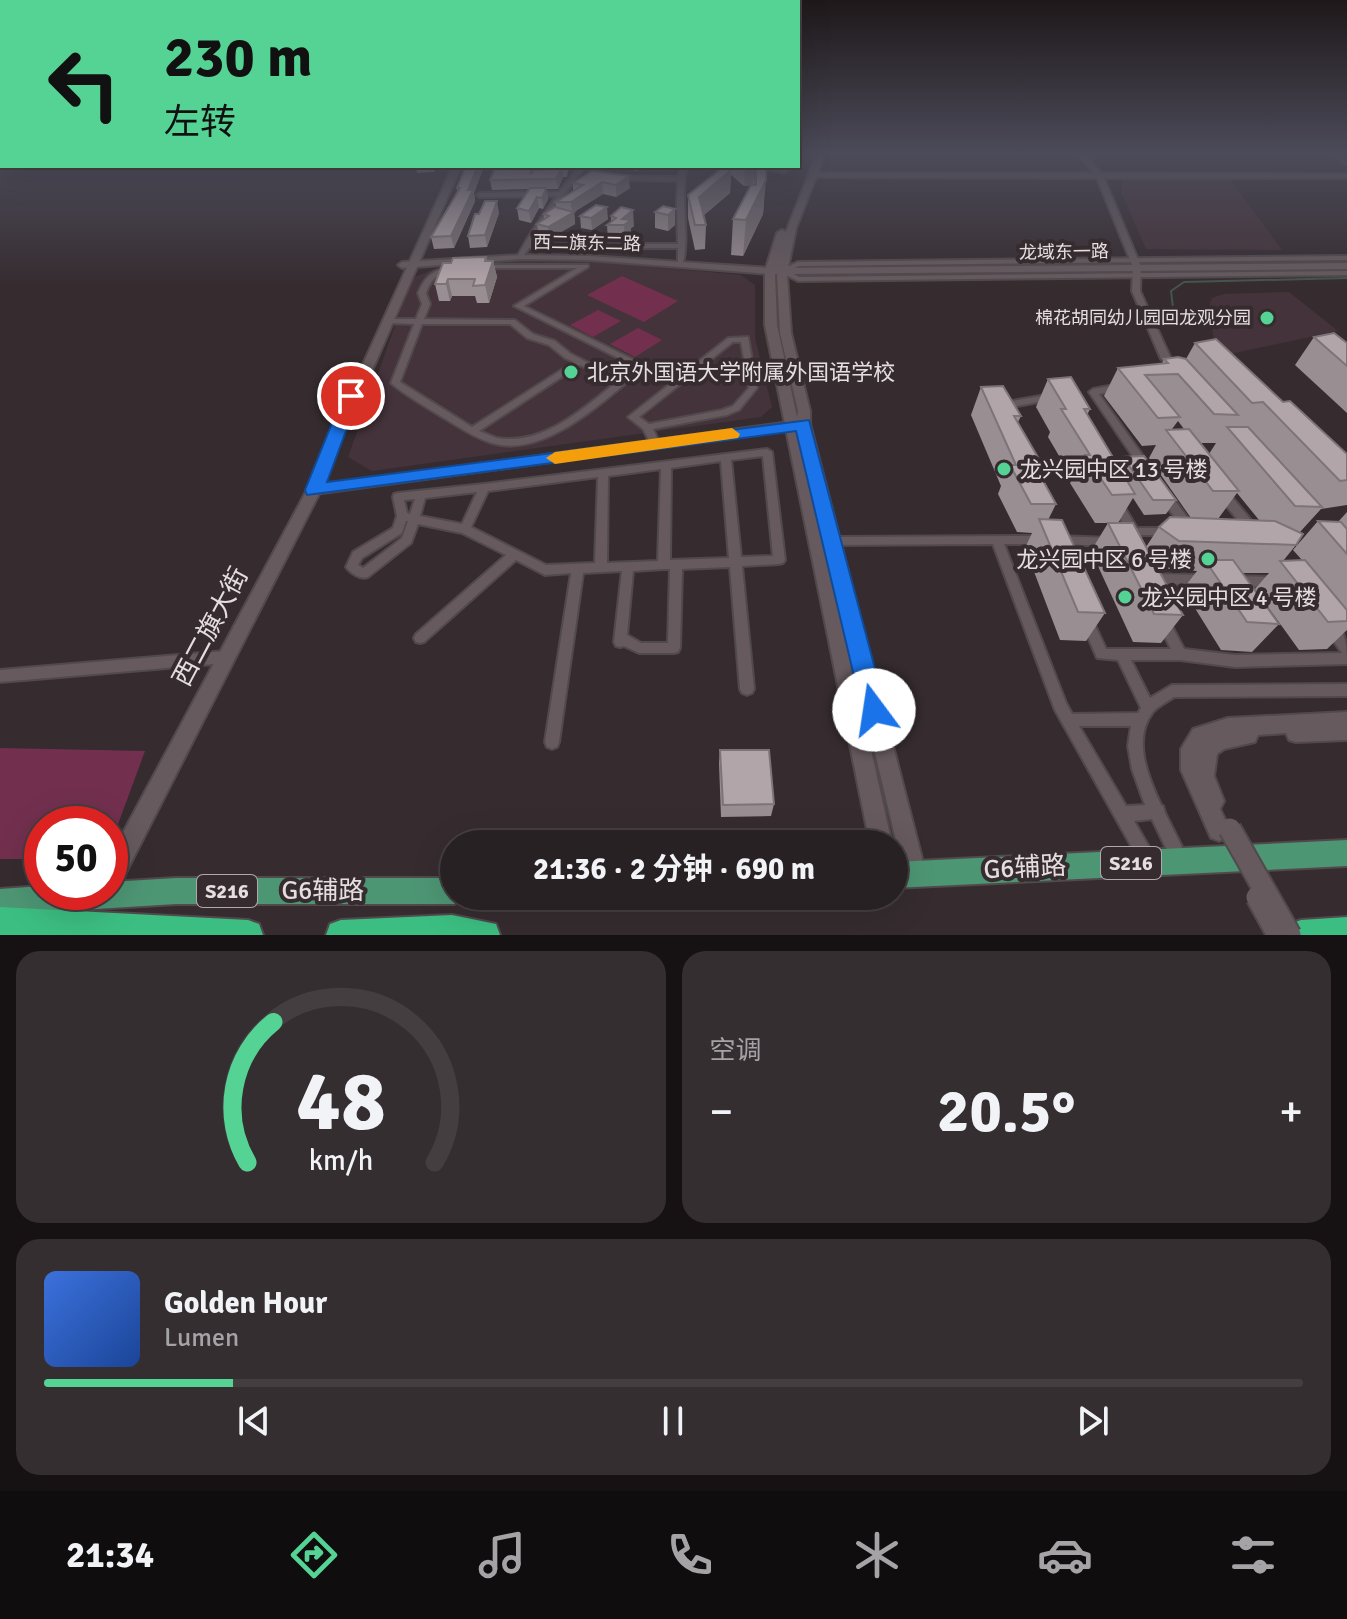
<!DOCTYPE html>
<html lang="zh">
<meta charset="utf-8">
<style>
body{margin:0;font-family:Signika,"Noto Sans SC",sans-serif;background:#342e31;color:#f1f3f6;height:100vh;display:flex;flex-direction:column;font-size:30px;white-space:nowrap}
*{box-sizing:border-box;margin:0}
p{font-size:26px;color:#a5a3a6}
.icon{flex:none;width:44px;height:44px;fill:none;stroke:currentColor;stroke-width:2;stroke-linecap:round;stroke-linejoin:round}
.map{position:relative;height:935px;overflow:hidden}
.sheet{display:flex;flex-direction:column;gap:16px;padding:16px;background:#161214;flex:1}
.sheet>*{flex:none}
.top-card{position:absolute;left:0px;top:0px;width:800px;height:168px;box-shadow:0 8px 32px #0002,0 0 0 2px #443e41;background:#54d395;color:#111;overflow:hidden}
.speed{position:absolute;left:24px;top:806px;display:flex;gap:16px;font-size:40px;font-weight:700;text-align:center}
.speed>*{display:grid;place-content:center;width:104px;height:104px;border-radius:50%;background:#282124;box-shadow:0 8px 32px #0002,0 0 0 2px #443e41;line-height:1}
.speed .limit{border:12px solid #d22;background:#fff;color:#111}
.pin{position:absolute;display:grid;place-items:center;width:68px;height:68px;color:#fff;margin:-34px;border:4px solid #fff;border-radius:50%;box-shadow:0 2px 8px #0007}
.me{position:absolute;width:88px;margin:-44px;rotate:346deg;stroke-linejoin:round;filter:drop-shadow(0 0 6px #0008)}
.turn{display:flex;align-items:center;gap:28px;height:168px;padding:0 32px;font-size:36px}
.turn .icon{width:104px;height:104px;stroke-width:2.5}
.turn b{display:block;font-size:56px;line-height:68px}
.big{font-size:60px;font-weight:700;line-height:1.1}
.sheet .tile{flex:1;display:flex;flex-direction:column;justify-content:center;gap:12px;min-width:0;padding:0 28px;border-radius:24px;background:#342e31}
.sheet .dial{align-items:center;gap:0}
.dial svg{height:208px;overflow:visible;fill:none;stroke:#443e41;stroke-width:7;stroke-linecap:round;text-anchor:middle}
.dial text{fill:#f1f3f6;stroke:none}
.song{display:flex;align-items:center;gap:24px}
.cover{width:96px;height:96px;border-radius:12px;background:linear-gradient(135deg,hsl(220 70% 55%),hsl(220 70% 35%))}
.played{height:8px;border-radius:4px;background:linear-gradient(90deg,#54d395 15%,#443e41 15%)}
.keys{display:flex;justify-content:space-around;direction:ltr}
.heat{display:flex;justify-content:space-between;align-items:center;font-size:44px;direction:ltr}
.sheet .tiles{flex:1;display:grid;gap:16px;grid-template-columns:1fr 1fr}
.tile:last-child{grid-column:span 2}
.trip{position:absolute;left:440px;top:830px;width:468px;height:80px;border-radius:40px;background:#282124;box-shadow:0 8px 32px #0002,0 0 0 2px #443e41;font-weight:700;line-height:80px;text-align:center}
.dock{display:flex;height:128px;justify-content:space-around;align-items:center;background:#100d0e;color:#a5a3a6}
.dock .icon{width:56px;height:56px}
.dock .on{color:#54d395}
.dock b{font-size:36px;color:#f1f3f6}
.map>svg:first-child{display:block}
</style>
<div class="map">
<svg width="1347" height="935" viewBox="0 0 1347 935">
<rect width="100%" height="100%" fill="#362c30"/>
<g fill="#44333a">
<polygon points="1123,178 1230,179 1282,250 1146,249 1121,192"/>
<polygon points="499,261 600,262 741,275 755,285 755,338 772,407 761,417 372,471 348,457 412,278 442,266"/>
<polygon points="1289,292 1338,331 1230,354 1214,341 1209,306 1212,298 1224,294"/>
</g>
<g fill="#72304e">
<polygon points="622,276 678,301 644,322 587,295"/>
<polygon points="598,310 621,321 593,337 570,325"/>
<polygon points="638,328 662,340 635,357 610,344"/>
<polygon points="0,748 145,751 110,846 110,824 42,824 42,859 0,859"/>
</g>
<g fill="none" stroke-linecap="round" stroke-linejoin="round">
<polyline stroke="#45554c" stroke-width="2" points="1175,324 1171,291 1184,282 1347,278"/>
<g stroke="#51494c" stroke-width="4">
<g id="minor">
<path d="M580,166H586L547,217L531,244H678L677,202L678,181L618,180L615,178L618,176L678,177L681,166H687C679,199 690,233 683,263L678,262V248H529L522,258H518L517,257C528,237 541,216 557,196L480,197L477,195L480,193L559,192Z"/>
<polygon points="699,166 708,166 705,168"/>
<polygon points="754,166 766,166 783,169 786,166 792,166 784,173"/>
<polygon points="1347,256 1347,260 799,266 788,271 799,277 1347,271 1347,275 798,281 778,271 798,262"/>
<path d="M482,265H588V267L524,306L675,380L728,338L748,337L757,388L739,410L727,415L653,429L660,444L655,447L652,446L643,429L628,417L670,384L642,370C604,400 545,459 492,443C474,438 458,426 442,417C425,406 406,396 391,383L414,324L387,323L383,321L387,319H416L422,304L418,293C425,276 434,269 452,267L456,269C439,276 434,273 426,293L430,304L424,319L515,320L533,334L555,341L571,354L620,379L636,367L514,306L577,268H484L480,266ZM422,324H510L527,338L549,345L565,358L574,362L472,427L400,382ZM733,342H741L749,388L733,406L722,410L649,424L639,417ZM580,365L615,383C583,409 542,446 497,438C491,436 485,433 479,431Z"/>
<polygon points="1120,384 1124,387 1123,389 1099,394 1150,466 1151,468 1150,470 1142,470 1089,392 1093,389"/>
<polygon points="1052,394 1056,397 1055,399 1001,409 996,406 1001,403"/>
<path d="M767,449L772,452L785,560L783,563L779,564L742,566L754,689L752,693L747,695L742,693L740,689L730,567L682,569L680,648L678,652L674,653H639L624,646L620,647L616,646L614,642L622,571L583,573L559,742L557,747L552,749L547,747L545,742L571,573L545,575L516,560L424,642L420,643L416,642L414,638L416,634L506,555L462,533L418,524L411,543L368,577C361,580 350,573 346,567L353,552L393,528L397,516L393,497L394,494L398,493L484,484ZM763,456L773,556L741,557L731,460ZM721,461L729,558L670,560L671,468ZM661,469L658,561L607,563L608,476ZM598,477L595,563L546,565L471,527L488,491ZM477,492L462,524L420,516L425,498ZM415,499L410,514L407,513L404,500ZM406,521H408L402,538L363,568L358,565L362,558L402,533ZM664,569H670L668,643H641L627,635L633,571Z"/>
<polygon points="1164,490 1168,491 1192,524 1193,527 1192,530 1184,530 1160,497 1159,494"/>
<polygon points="1223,490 1227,491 1255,525 1256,528 1255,531 1247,531 1219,497 1218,494"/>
<polygon points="1116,499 1120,500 1137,528 1169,528 1173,529 1174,532 1173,535 1121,535 1120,532 1121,529 1126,528 1111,503 1112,500"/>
<path d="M1042,536L1046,537L1048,540L1046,543L1042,544H1004L1066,703L1072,714L1138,713L1141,708L1118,660L1097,658L1082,623L1084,619L1088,618L1092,619L1106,649H1171L1157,621L1159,617L1163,616L1167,617L1184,649L1235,655L1342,653L1325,629L1327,625C1347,623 1347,648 1347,664L1235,667L1180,660H1131L1150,698L1172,685L1347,684V696L1174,697C1167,702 1158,706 1153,712C1132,739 1148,777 1161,805L1163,806L1165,813L1188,859L1186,865L1180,867L1174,865L1152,819L1134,821L1157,861L1155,867L1149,869L1143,867L1055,710L993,544L832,545L828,544L826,541L828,538L832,537ZM1079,726H1131L1128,746L1132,769L1145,805L1126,806Z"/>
<polygon points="1058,536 1110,538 1114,539 1116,542 1114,545 1110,546 1058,544 1054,543 1052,540 1054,537"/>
<polygon points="1151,574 1203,575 1207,577 1209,580 1207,583 1203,585 1151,584 1147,582 1145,579 1147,576"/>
<polygon points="1235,576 1275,577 1279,579 1281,582 1279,585 1275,587 1235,586 1231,584 1229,581 1231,578"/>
<polygon points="226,651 231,653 232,657 231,661 226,663 0,682 0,670"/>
</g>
</g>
<g stroke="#51494c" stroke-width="4">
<g id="tertiary">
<polygon points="1077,154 1084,154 1101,173 1347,174 1347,178 1104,178 1141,267 1140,291 1171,359 1166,362 1161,359 1132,291 1133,267 1097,178 813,177 810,175 813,173 1094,173"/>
<polygon points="520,255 589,256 770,268 774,271 770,274 589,260 520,259 402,268 398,265 402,262"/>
<polygon points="798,421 802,422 804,425 802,428 314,494 308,490 314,486"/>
</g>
</g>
<g stroke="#51494c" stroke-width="4">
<g id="secondary">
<path d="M817,154H825L796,228L788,268L1347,263V269L787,274L791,333L810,411V424L926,874L923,882L915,885L907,882L904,874L827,552L892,844H870L765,325V271L777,233L782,230L786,232ZM775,274H777L780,333L798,411L797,417L777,325Z"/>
<polygon points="1332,154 1341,154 1347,160 1347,166"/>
<polygon points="453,166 461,166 367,382 357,396 321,490 118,888 110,891 110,857 307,490 345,396 355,382"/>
<polygon points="1347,712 1347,740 1296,742 1289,740 1286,733 1258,735 1255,742 1224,749 1217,754 1214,776 1224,801 1220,809 1230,830 1227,838 1219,841 1211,838 1181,770 1181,749 1193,729 1228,718"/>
</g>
</g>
<g stroke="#51494c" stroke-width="4">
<g id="primary">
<polygon points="1347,840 1347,866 894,888 894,862"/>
<polygon points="176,878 454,878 454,896 465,896 463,900 454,904 176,904 0,915 0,889 42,886 42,892 110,892 110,882"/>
</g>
</g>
<g stroke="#51494c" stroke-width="4">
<g id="motorway">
<polygon points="0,907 248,920 259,924 263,935 0,935"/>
<polygon points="452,915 496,924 500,935 326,935 330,924 341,920"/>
<polygon points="1347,917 1347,935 1286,935 1290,924 1301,920"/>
</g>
</g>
<use href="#minor" fill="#665a5e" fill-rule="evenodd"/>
<use href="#tertiary" fill="#665a5e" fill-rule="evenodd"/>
<use href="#secondary" fill="#665a5e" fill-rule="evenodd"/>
<use href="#primary" fill="#4d9674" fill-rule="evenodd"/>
<use href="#motorway" fill="#3cbe82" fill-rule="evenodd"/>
<g stroke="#51494c" stroke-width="25" stroke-linecap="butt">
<g id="secondary-bridge">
<polyline points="1230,829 1290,935"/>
<polyline points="1257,897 1278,935"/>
</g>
</g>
<use href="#secondary-bridge" stroke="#665a5e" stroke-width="21"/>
</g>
<g fill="#998e91" fill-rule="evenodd">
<polygon points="416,166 437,166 434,172 417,173"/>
<polygon points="469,166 484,166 474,193 475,201 454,248 434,249 431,237 457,192 457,188"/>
<polygon points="496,166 537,166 536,170 550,169 551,166 569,166 567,177 563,177 558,189 546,189 548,199 543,209 539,208 531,223 519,220 517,208 529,189 492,190 490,180"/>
<polygon points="599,166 614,166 609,169"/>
<polygon points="626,166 644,166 637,171 626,168"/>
<polygon points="722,166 754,166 754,185 755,166 766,166 763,214 743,256 731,255 733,219 751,185 744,186 731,175 730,193 704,215 706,225 705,249 695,250 688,218 688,195 724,168"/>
<polygon points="592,171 630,188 616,197 603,194 574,212 575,224 549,239 539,237 537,224 544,219 544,214 556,207 556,202 573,191 573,183"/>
<polygon points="675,209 675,225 668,231 655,228 655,212"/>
<polygon points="499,213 487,247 470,248 468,236"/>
<polygon points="580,216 608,219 592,230 581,228"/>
<polygon points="611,216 634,226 631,228 631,236 625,241 608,241 607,225 611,222"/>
<polygon points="486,257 487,261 493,261 497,277 489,303 477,303 475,296 452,296 450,301 439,301 435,284 451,263"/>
<polygon points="1314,337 1347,343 1347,413 1295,365"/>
<path d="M1195,343L1283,402L1347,454V505L1321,509L1300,532L1296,545L1283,561L1302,560L1293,550L1318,521L1338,522L1347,512V630L1327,649L1299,650L1255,589L1269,573H1242L1279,624L1252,652L1221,650L1183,589L1197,571L1158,568L1183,615L1161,643L1133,642L1091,551L1108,523H1095L1070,483L1072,478L1048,437L1050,432L1036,407L1048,379L1090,409L1087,415L1118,466L1123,457L1176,500L1166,514L1144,515L1133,498L1118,523L1146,547L1159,527L1191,518L1149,458L1156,445L1142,446L1104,396L1118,368L1162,364L1164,359H1186ZM1178,421L1184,429H1172ZM1200,443H1216L1209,454ZM1237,493L1259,520L1218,519Z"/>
<polygon points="981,387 1021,416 1018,422 1043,466 1039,474 1056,504 1048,520 1105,613 1086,641 1060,640 1025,548 1032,533 1017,532 998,494 1001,486 971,415"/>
<polygon points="720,750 774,804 771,816 721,817 719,763"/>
</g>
<g fill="#7d7476">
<polygon points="478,166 484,166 474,193 475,201 454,248 451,236"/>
<polygon points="745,166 754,166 753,184 744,186"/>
<polygon points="562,167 563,177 558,189 556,179"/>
<polygon points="731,170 730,193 698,220 699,197"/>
<polygon points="629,176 630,188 616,197 616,185"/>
<polygon points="766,180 763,214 743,256 746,220"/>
<polygon points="602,182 603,194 574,212 575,224 549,239 548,227 572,213 571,202"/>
<polygon points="546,188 548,199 543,209 542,198"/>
<polygon points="537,197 539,208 531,223 529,211"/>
<polygon points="497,201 499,213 487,247 485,235"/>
<polygon points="607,207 608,219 592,230 591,218"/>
<polygon points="675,209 675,225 668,231 668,215"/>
<polygon points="633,210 634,226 631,228 631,236 625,241 624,225 622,219"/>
<polygon points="486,257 489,273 493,261 497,277 489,303 485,285 485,261"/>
<polygon points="448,279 452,296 450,301 446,284"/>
</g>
<g fill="#b2a5a9" stroke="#7d7476" stroke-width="2">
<polygon points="469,166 478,166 468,190 473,190 451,236 431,237 460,188 457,188 465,168 469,167"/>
<polygon points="496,166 533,166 530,174 534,170 550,169 551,166 566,166 562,167 556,179 490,180"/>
<polygon points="756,166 766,166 766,180 746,220 733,219 751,185 756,185"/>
<polygon points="722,168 731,170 699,197 706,225 695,225 688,195"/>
<polygon points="592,171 629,176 616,185 602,182 571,202 556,202 583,185 573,183"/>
<polygon points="530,188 546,188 542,198 537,197 529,211 517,208"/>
<polygon points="485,201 497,201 485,235 468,236 475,214 479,214"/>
<polygon points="596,205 607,207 591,218 580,216"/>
<polygon points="663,206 675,209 668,215 655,212"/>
<polygon points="555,207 574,212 548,227 537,224 549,216 544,214"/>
<polygon points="621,207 633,210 622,219 631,220 624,225 607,225 616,218 611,216"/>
<polygon points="486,257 485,261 493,261 485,285 473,286 475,279 448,279 446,284 435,284 443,263 451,263 453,258"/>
<polygon points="1334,333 1347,343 1347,366 1314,337"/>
<polygon points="1216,339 1283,402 1290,401 1347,454 1347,480 1340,481 1263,402 1252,403 1195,343"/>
<polygon points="1178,357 1186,359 1238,415 1214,414 1178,374 1145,375 1180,417 1158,418 1118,368 1168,363 1164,359"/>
<polygon points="1071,377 1090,409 1084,409 1135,494 1112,495 1085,455 1090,455 1061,409 1066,409 1048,379"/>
<polygon points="1003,386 1021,416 1014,416 1043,466 1035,466 1056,504 1031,504 1010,465 1016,465 981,387"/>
<polygon points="1227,427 1248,427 1322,507 1295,506"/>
<polygon points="1189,429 1239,491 1213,491 1166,430"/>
<polygon points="1144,456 1176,500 1153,500 1123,457"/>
<polygon points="1170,517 1275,521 1303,534 1296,545 1179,541 1159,527"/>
<polygon points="1039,519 1062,520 1105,613 1078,612"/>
<polygon points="1318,521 1341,522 1347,529 1347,554"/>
<polygon points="1108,523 1133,523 1183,615 1154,614"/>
<polygon points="1205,560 1233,560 1279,624 1247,622"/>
<polygon points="1305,560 1347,610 1347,621 1328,622 1280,561"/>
<polygon points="720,750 769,750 774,804 723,805"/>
</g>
<linearGradient id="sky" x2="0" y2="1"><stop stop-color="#1e181a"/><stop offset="0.54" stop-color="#4c4b59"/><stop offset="1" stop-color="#4c4b59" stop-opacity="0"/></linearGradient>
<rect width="1347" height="285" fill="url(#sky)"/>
<polygon fill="#1a73e8" stroke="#114b97" stroke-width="2" points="351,391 359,396 327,482 809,420 886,710 883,718 874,722 865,718 862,710 796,431 307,495 305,490 343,396"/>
<polygon fill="#f59e0b" points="732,428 740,434 738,438 555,464 546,458 555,452"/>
<g fill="#54d395" stroke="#362c30" stroke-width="3">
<circle cx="1267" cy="318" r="8"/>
<circle cx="571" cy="372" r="8"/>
<circle cx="1004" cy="469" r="8"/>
<circle cx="1208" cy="559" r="8"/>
<circle cx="1125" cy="597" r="8"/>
</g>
<g text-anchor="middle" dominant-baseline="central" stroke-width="8" stroke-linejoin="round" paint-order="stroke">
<g font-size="18" fill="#e5dee1" stroke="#362c30">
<text transform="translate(587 243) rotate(1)">西二旗东二路</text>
<text transform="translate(1064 252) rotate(-1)">龙域东一路</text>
</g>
<g font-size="18" fill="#e5dee1" stroke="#362c30" text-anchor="end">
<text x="1251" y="318">棉花胡同幼儿园回龙观分园</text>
</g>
<g fill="#362c30" stroke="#b0a9ac" stroke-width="2">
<rect x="1101" y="847" width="60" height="32" rx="6"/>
<rect x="197" y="875" width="60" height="32" rx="6"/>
</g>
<g font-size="20" font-weight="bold" fill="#e5dee1">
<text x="1131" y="863">S216</text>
<text x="227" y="891">S216</text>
</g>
<g font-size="22" fill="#e5dee1" stroke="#362c30" text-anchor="start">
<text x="587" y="372">北京外国语大学附属外国语学校</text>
<text x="1020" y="469">龙兴园中区 13 号楼</text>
<text x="1192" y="559" text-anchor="end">龙兴园中区 6 号楼</text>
<text x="1141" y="597">龙兴园中区 4 号楼</text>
</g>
<g font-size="26" fill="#e5dee1" stroke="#362c30">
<text transform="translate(211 627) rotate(-62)">西二旗大街</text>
<text transform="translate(1025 868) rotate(-3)">G6辅路</text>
<text x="323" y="891">G6辅路</text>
</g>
</g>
</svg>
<div class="speed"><div class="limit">50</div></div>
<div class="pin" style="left:351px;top:396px;background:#d93025"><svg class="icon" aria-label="arrive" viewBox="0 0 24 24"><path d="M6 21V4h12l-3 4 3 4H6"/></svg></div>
<svg class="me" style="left:874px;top:710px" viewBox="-20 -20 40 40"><circle r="19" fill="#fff"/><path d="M0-13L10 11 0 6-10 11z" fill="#1a73e8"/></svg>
<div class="trip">21:36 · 2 分钟 · 690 m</div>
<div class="top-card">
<div class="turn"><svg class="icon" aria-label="left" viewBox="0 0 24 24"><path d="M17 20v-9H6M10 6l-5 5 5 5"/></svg><div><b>230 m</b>左转</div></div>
</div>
</div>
<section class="sheet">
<div class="tiles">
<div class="tile dial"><svg viewBox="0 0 100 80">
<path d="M14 69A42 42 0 1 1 86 69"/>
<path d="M14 69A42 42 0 0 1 24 15" stroke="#54d395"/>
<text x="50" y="56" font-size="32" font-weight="700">48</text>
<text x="50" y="72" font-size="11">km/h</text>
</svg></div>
<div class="tile"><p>空调</p>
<div class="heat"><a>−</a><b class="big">20.5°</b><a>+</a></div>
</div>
<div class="tile">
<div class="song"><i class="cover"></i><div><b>Golden Hour</b><p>Lumen</p></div></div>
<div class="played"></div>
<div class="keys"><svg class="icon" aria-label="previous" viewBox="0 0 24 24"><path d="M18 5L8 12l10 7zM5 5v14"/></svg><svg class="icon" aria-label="pause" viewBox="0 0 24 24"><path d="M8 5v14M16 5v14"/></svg><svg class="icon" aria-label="next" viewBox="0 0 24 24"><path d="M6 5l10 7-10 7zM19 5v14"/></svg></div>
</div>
</div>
</section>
<nav class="dock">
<b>21:34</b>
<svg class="icon on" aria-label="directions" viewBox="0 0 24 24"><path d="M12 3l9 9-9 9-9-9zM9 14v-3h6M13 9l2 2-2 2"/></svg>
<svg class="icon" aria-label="music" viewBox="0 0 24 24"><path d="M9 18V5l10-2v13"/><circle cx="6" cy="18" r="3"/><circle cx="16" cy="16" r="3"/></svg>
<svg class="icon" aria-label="phone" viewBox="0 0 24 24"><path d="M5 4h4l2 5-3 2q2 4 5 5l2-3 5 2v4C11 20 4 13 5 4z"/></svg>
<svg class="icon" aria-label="climate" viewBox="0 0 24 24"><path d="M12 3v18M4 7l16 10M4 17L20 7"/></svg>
<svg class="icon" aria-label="car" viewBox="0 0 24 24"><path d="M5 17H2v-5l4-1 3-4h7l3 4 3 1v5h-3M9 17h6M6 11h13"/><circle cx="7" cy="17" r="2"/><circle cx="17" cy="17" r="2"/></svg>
<svg class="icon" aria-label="filters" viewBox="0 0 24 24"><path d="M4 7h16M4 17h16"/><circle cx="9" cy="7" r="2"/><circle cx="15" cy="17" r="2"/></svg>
</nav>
